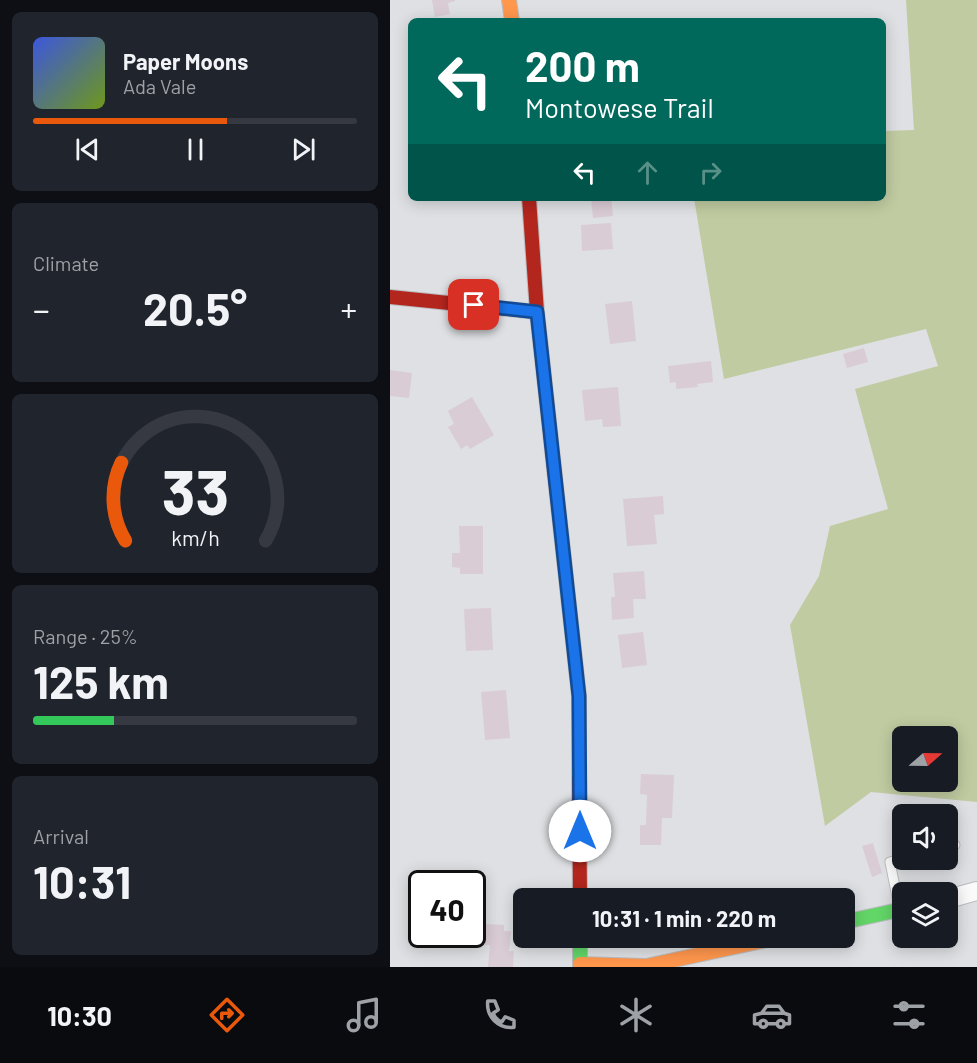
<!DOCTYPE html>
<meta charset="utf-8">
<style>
body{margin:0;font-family:Barlow,sans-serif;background:#20242c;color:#f1f3f6;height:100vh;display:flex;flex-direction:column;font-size:22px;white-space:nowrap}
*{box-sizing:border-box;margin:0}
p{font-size:20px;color:#9ea1a6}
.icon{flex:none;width:33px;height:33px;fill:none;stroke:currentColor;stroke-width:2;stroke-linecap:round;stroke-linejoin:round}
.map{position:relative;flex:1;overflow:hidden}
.details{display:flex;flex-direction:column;gap:12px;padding:12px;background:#0d0f14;width:390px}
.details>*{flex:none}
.guide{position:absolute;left:18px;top:18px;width:478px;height:183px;border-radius:9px;box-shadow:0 3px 15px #0003;background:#00695c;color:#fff;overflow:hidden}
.needle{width:39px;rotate:70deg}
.tools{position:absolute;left:502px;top:726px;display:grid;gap:12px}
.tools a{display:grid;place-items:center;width:66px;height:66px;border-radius:9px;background:#171b24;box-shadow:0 3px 15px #0003;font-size:30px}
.speed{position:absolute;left:18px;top:870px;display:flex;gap:12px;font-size:30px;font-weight:700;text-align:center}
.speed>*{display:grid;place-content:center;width:78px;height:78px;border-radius:50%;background:#171b24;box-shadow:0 3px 15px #0003;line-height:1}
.speed .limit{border:3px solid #111;border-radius:9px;background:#fff;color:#111}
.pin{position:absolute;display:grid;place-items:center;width:51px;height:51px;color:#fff;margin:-26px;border-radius:12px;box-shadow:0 3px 9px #0006}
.me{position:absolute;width:66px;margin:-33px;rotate:0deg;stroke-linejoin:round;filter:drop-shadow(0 0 4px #0008)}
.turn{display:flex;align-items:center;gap:21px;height:126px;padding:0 18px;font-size:27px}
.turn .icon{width:78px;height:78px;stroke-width:2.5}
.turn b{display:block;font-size:42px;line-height:51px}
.lanes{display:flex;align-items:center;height:57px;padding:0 18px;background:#0003;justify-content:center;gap:30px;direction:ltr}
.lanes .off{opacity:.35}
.big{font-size:45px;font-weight:700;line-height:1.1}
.details .widget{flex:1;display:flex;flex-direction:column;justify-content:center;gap:9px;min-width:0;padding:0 21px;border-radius:9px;background:#20242c}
.details .dial{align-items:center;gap:0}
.dial svg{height:156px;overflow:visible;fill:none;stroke:#363941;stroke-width:7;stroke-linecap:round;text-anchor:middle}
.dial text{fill:#f1f3f6;stroke:none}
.song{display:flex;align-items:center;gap:18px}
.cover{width:72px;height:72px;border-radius:9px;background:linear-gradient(135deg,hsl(230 70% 55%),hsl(80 70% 35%))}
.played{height:6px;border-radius:3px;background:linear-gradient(90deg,#ea580c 60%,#363941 60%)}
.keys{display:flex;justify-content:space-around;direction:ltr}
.heat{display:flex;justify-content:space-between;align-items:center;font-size:33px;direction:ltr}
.charge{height:9px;border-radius:4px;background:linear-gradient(90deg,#34c759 25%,#363941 0)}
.trip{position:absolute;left:123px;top:888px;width:342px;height:60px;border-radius:9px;background:#171b24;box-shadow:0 3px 15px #0003;font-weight:700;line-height:60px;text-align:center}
.menu{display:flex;height:96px;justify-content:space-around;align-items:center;background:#090b0e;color:#9ea1a6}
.menu .icon{width:42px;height:42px}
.menu .selected{color:#ea580c}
.menu b{font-size:27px;color:#f1f3f6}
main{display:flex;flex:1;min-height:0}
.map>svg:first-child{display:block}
</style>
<main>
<section class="details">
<div class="widget">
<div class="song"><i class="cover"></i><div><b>Paper Moons</b><p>Ada Vale</p></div></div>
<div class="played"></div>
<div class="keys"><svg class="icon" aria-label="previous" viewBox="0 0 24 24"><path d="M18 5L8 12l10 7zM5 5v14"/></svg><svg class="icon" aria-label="pause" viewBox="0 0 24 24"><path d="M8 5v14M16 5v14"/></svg><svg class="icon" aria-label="next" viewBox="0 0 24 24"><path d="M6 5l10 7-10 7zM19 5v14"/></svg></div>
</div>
<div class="widget"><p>Climate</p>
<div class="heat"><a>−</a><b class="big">20.5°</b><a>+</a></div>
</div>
<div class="widget dial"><svg viewBox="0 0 100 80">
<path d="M14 69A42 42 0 1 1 86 69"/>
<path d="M14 69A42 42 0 0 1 12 29" stroke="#ea580c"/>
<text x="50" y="56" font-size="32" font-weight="700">33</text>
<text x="50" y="72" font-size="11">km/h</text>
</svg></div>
<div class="widget"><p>Range · 25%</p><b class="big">125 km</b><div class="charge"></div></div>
<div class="widget"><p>Arrival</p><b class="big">10:31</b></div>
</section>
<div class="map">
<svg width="587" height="967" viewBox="0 0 587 967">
<rect width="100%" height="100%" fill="#dee0e3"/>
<path fill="#c0cba1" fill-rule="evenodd" d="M516,0H587V802L481,792L435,826L400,625L429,576L440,526L498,509L465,389L548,366L536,329L334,379L304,198H494V131L524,130ZM513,736H558V782H513Z"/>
<g fill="#daccd5">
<polygon points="42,0 65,0 65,1 58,3 60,14 45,17"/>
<polygon points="201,198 221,198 223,216 203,218"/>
<polygon points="221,223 223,249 192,251 191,225"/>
<polygon points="242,301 246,341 220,344 215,304"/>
<polygon points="474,348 478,362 457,368 453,354"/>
<polygon points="321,361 323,382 307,384 308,387 286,389 286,382 280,383 278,366"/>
<polygon points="0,370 22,373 19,398 0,396"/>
<polygon points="228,387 231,426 213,427 212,419 195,421 192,390"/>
<polygon points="82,397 104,435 80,449 77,445 71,449 58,427 64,424 58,411"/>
<polygon points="273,496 274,514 264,515 267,544 237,546 233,499"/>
<polygon points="69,526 93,526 93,574 70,574 70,568 62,567 62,553 70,553"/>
<polygon points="254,571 256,599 243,599 244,618 222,620 221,597 225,597 223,573"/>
<polygon points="101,608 103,650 76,651 74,609"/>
<polygon points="253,632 257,665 232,668 228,635"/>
<polygon points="116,690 120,738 95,740 91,692"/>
<polygon points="251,774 284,775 282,818 272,818 271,845 250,845 250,825 256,825 257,795 250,794"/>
<polygon points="483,843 492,873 482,877 472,846"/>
<polygon points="95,924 114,925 114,931 121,931 119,951 124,951 123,967 98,967 100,945 94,945"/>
</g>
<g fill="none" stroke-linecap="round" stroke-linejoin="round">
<g stroke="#babcbe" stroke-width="11">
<g id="lane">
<polyline points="558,846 565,845"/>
<polyline points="509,907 500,862 513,858"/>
</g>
</g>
<g stroke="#babcbe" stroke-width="20">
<polyline id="street" points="558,899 587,891"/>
</g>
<g stroke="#babcbe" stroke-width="16">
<g id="fast">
<polyline points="170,523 189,696 189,779"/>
<polyline points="454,922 513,909"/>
<polyline points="190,938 190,967"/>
</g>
</g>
<g stroke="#babcbe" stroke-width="16">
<g id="slow">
<polyline points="119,0 122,21"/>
<polyline points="190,964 256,966 386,938"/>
</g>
</g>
<g stroke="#babcbe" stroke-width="16">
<g id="jam">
<polyline points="139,198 147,312 170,523"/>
<polyline points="0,297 147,312"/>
<polyline points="189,779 190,898"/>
</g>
</g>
<use href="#lane" stroke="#fafafb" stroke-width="9"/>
<use href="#street" stroke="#fafafb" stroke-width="18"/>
<use href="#fast" stroke="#63d668" stroke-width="14"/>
<use href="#slow" stroke="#ff974d" stroke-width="14"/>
<use href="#jam" stroke="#b3261e" stroke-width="14"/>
</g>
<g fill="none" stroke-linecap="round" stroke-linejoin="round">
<g stroke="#114b97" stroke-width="15">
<polyline id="route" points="84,305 147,312 189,696 190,831"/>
</g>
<use href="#route" stroke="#1a73e8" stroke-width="10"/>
</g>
</svg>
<div class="tools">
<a><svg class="needle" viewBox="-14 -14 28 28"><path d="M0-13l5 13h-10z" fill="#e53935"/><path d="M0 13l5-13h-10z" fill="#9ea1a6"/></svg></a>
<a><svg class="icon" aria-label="sound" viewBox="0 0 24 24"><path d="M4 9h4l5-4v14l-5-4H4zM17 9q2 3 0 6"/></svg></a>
<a><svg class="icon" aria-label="layers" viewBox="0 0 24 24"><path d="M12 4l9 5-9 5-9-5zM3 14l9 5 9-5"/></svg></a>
</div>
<div class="speed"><div class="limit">40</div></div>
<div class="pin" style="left:84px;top:305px;background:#d93025"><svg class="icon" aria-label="arrive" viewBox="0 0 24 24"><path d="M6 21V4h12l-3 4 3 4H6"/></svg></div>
<svg class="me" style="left:190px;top:831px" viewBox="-20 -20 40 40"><circle r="19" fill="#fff"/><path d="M0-13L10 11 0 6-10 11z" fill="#1a73e8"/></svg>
<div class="trip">10:31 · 1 min · 220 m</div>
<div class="guide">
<div class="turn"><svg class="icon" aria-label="left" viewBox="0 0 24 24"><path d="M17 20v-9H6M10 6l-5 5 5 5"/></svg><div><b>200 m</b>Montowese Trail</div></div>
<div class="lanes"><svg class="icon" aria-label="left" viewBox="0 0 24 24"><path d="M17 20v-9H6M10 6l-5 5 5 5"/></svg><svg class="icon off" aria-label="ahead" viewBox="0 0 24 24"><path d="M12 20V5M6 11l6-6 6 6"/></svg><svg class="icon off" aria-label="right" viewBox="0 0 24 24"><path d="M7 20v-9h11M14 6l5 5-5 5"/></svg></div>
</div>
</div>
</main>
<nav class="menu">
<b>10:30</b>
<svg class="icon selected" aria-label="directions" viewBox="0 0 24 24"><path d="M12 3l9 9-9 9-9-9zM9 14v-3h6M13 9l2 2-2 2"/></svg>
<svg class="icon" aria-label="music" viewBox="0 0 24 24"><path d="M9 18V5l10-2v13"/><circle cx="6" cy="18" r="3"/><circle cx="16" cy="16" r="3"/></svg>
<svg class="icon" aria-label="phone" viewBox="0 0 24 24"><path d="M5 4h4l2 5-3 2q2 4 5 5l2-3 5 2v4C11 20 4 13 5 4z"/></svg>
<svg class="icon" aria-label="climate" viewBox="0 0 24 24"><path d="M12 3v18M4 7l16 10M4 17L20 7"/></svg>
<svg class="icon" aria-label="car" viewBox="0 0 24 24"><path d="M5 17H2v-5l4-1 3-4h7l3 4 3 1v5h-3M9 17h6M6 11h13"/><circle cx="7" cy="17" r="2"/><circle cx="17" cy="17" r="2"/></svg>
<svg class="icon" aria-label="filters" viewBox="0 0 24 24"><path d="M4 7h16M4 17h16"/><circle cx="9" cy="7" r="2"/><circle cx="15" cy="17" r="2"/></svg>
</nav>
